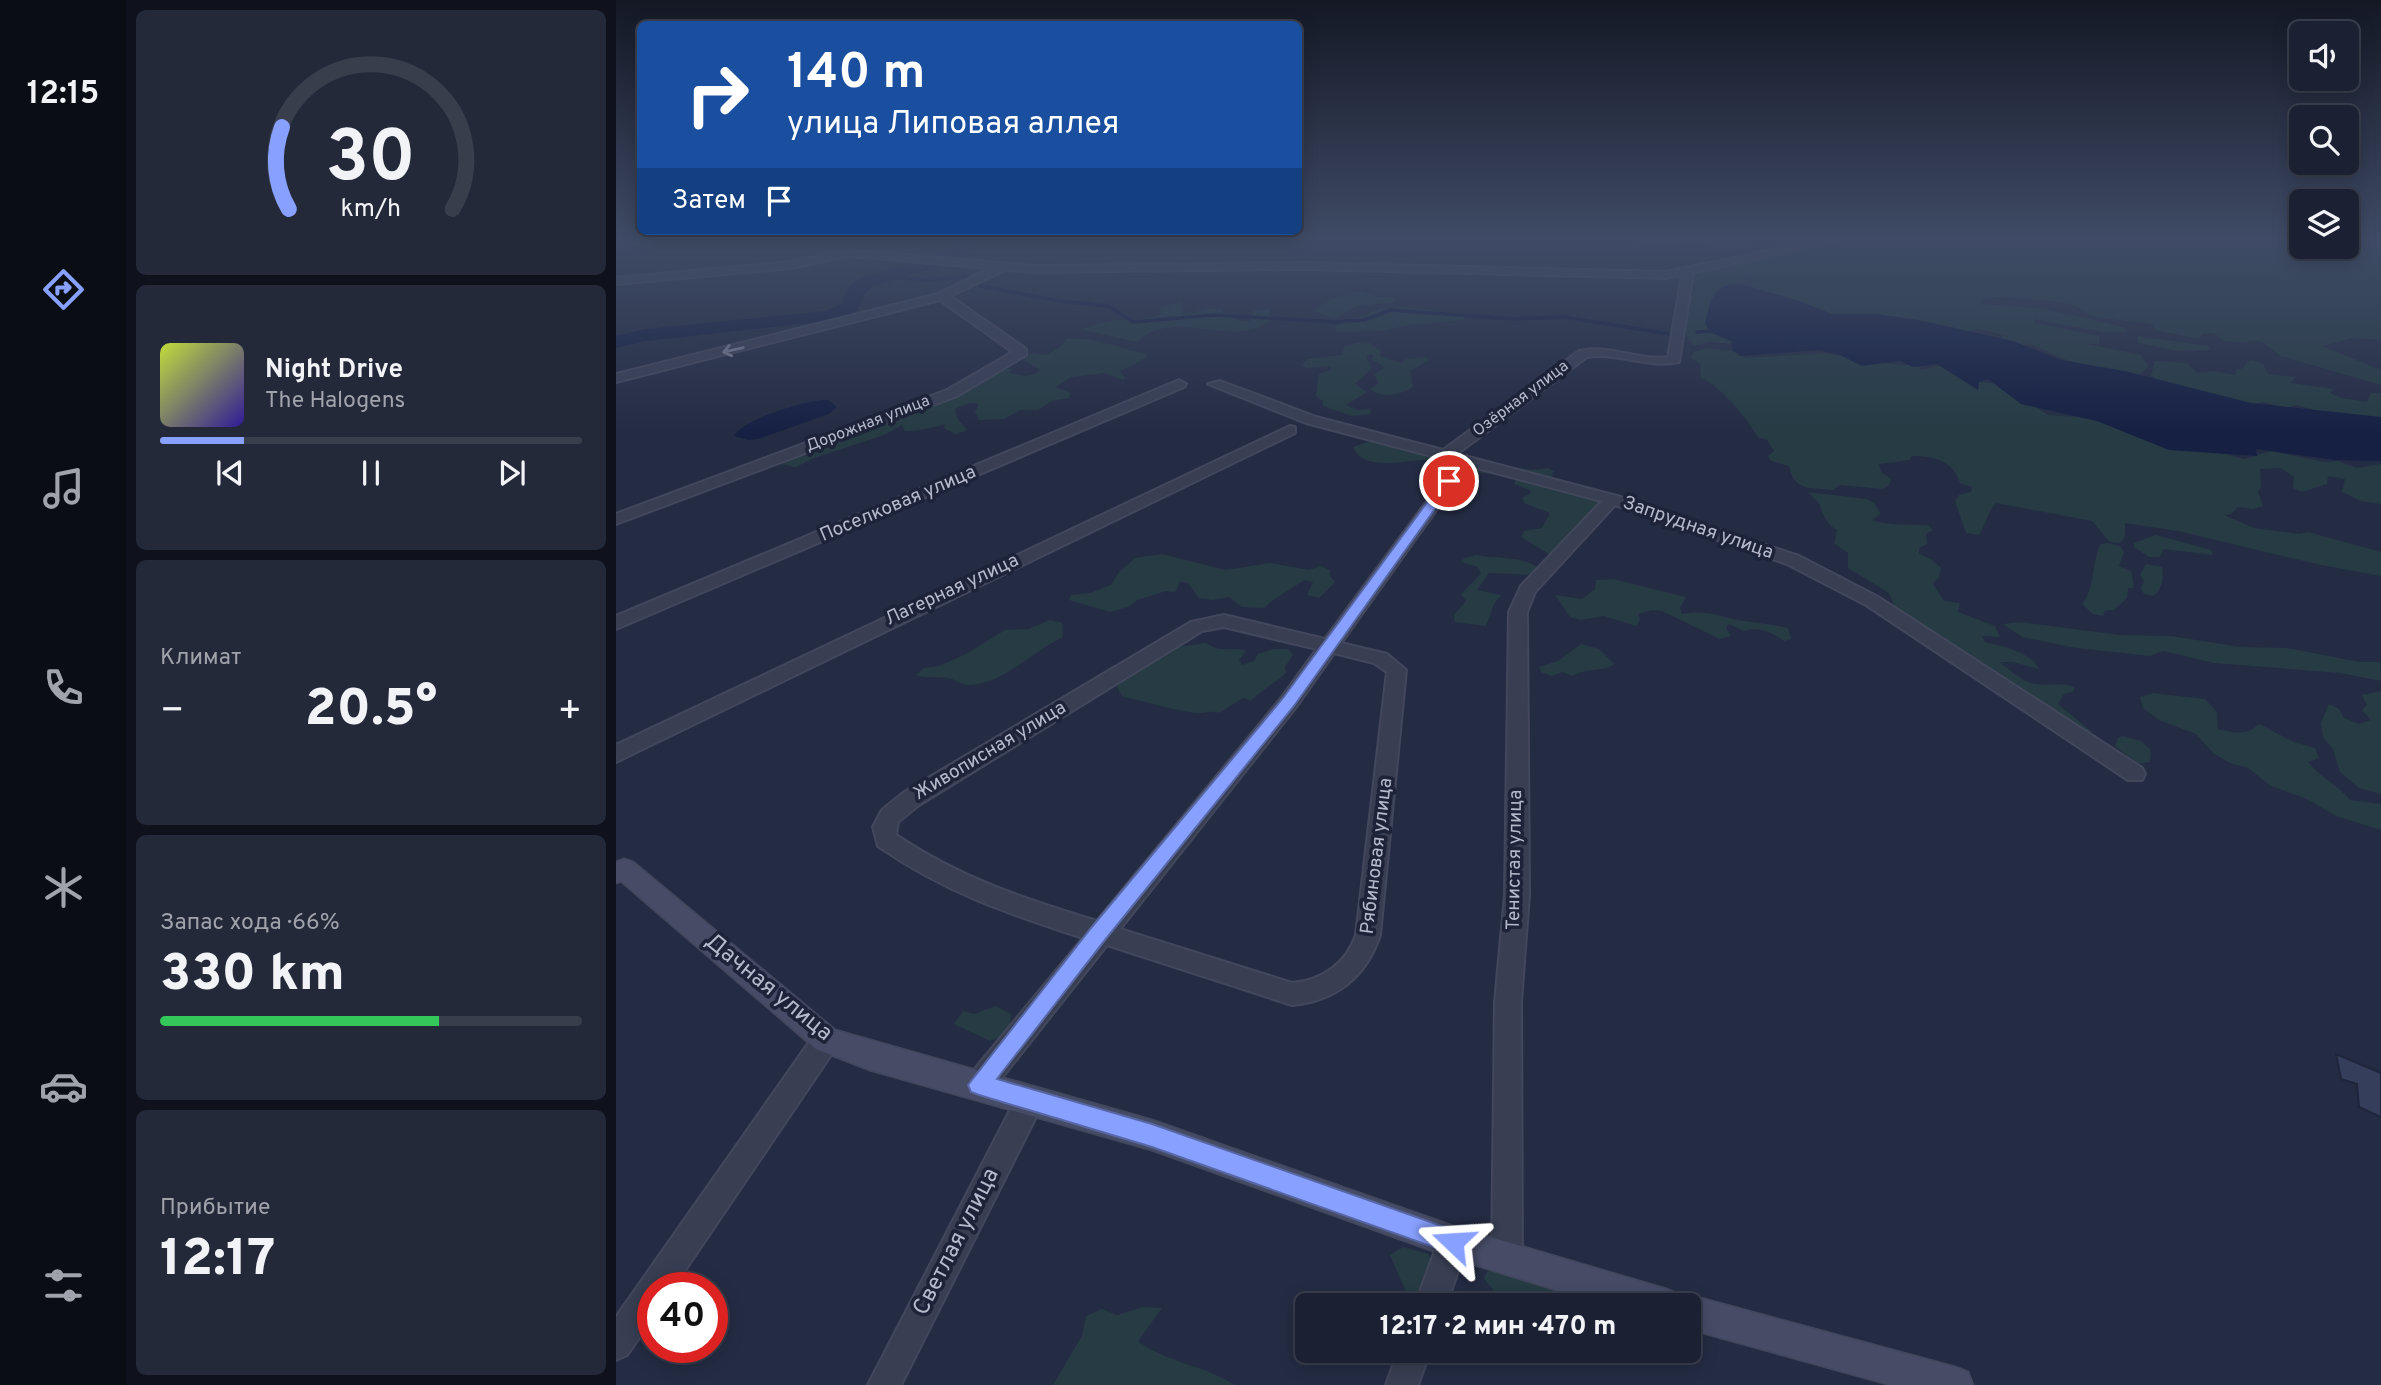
<!DOCTYPE html>
<html lang="ru">
<meta charset="utf-8">
<style>
body{margin:0;font-family:Overpass,sans-serif;background:#24293a;color:#f1f3f6;height:100vh;display:flex;flex-direction:column;font-size:26px;white-space:nowrap}
*{box-sizing:border-box;margin:0}
p{font-size:23px;color:#a0a3ac}
.icon{flex:none;width:38px;height:38px;fill:none;stroke:currentColor;stroke-width:2;stroke-linecap:round;stroke-linejoin:round}
.map{position:relative;flex:1;overflow:hidden}
.details{display:flex;flex-direction:column;gap:10px;padding:10px;background:#0f121c;width:490px}
.details>*{flex:none}
.top-card{position:absolute;left:21px;top:21px;width:665px;height:214px;border-radius:10px;box-shadow:0 4px 18px #0003,0 0 0 2px #393e4d;background:#1a4fa0;color:#fff;overflow:hidden}
.tools{position:absolute;left:1673px;top:21px;display:grid;gap:14px}
.tools a{display:grid;place-items:center;width:70px;height:70px;border-radius:10px;background:#1b2132;box-shadow:0 4px 18px #0003,0 0 0 2px #393e4d;font-size:35px}
.speed{position:absolute;left:21px;top:1272px;display:flex;gap:14px;font-size:35px;font-weight:700;text-align:center}
.speed>*{display:grid;place-content:center;width:91px;height:91px;border-radius:50%;background:#1b2132;box-shadow:0 4px 18px #0003,0 0 0 2px #393e4d;line-height:1}
.speed .limit{border:10px solid #d22;background:#fff;color:#111}
.pin{position:absolute;display:grid;place-items:center;width:60px;height:60px;color:#fff;margin:-30px;border:4px solid #fff;border-radius:50%;box-shadow:0 2px 7px #0007}
.me{position:absolute;width:77px;margin:-38px;rotate:290deg;stroke-linejoin:round;filter:drop-shadow(0 0 5px #0008)}
.turn{display:flex;align-items:center;gap:24px;height:147px;padding:0 35px;font-size:32px}
.turn .icon{width:91px;height:91px;stroke-width:2.5}
.turn b{display:block;font-size:49px;line-height:60px}
.then{display:flex;align-items:center;height:66px;padding:0 35px;background:#0003;gap:14px;font-size:26px}
.big{font-size:52px;font-weight:800;line-height:1.1}
.details .widget{flex:1;display:flex;flex-direction:column;justify-content:center;gap:10px;min-width:0;padding:0 24px;border-radius:10px;background:#24293a}
.details .dial{align-items:center;gap:0}
.dial svg{height:182px;overflow:visible;fill:none;stroke:#393e4d;stroke-width:7;stroke-linecap:round;text-anchor:middle}
.dial text{fill:#f1f3f6;stroke:none}
.song{display:flex;align-items:center;gap:21px}
.cover{width:84px;height:84px;border-radius:10px;background:linear-gradient(135deg,hsl(70 70% 55%),hsl(250 70% 35%))}
.played{height:7px;border-radius:4px;background:linear-gradient(90deg,#88a0ff 20%,#393e4d 20%)}
.keys{display:flex;justify-content:space-around;direction:ltr}
.heat{display:flex;justify-content:space-between;align-items:center;font-size:38px;direction:ltr}
.charge{height:10px;border-radius:5px;background:linear-gradient(90deg,#34c759 66%,#393e4d 0)}
.trip{position:absolute;left:679px;top:1293px;width:406px;height:70px;border-radius:10px;background:#1b2132;box-shadow:0 4px 18px #0003,0 0 0 2px #393e4d;font-weight:800;line-height:70px;text-align:center}
main{display:flex;flex:1;min-height:0}
.menu{display:flex;flex-direction:column;width:126px;justify-content:space-around;align-items:center;background:#0b0d14;color:#a0a3ac}
.menu .icon{width:49px;height:49px}
.menu .active{color:#88a0ff}
.menu b{font-size:32px;color:#f1f3f6}
.map>svg:first-child{display:block}
</style>
<main>
<nav class="menu">
<b>12:15</b>
<svg class="icon active" aria-label="directions" viewBox="0 0 24 24"><path d="M12 3l9 9-9 9-9-9zM9 14v-3h6M13 9l2 2-2 2"/></svg>
<svg class="icon" aria-label="music" viewBox="0 0 24 24"><path d="M9 18V5l10-2v13"/><circle cx="6" cy="18" r="3"/><circle cx="16" cy="16" r="3"/></svg>
<svg class="icon" aria-label="phone" viewBox="0 0 24 24"><path d="M5 4h4l2 5-3 2q2 4 5 5l2-3 5 2v4C11 20 4 13 5 4z"/></svg>
<svg class="icon" aria-label="climate" viewBox="0 0 24 24"><path d="M12 3v18M4 7l16 10M4 17L20 7"/></svg>
<svg class="icon" aria-label="car" viewBox="0 0 24 24"><path d="M5 17H2v-5l4-1 3-4h7l3 4 3 1v5h-3M9 17h6M6 11h13"/><circle cx="7" cy="17" r="2"/><circle cx="17" cy="17" r="2"/></svg>
<svg class="icon" aria-label="filters" viewBox="0 0 24 24"><path d="M4 7h16M4 17h16"/><circle cx="9" cy="7" r="2"/><circle cx="15" cy="17" r="2"/></svg>
</nav>
<section class="details">
<div class="widget dial"><svg viewBox="0 0 100 80">
<path d="M14 69A42 42 0 1 1 86 69"/>
<path d="M14 69A42 42 0 0 1 11 33" stroke="#88a0ff"/>
<text x="50" y="56" font-size="32" font-weight="700">30</text>
<text x="50" y="72" font-size="11">km/h</text>
</svg></div>
<div class="widget">
<div class="song"><i class="cover"></i><div><b>Night Drive</b><p>The Halogens</p></div></div>
<div class="played"></div>
<div class="keys"><svg class="icon" aria-label="previous" viewBox="0 0 24 24"><path d="M18 5L8 12l10 7zM5 5v14"/></svg><svg class="icon" aria-label="pause" viewBox="0 0 24 24"><path d="M8 5v14M16 5v14"/></svg><svg class="icon" aria-label="next" viewBox="0 0 24 24"><path d="M6 5l10 7-10 7zM19 5v14"/></svg></div>
</div>
<div class="widget"><p>Климат</p>
<div class="heat"><a>−</a><b class="big">20.5°</b><a>+</a></div>
</div>
<div class="widget"><p>Запас хода · 66%</p><b class="big">330 km</b><div class="charge"></div></div>
<div class="widget"><p>Прибытие</p><b class="big">12:17</b></div>
</section>
<div class="map">
<svg width="1765" height="1385" viewBox="0 0 1765 1385">
<rect width="100%" height="100%" fill="#242c43"/>
<g fill="#263b44">
<path d="M1030,240H1134L1141,246C1125,248 1104,254 1090,244L1092,241L1022,244L1017,248L1014,245Z"/>
<path d="M1227,240H1685V247H1731V240H1765V340L1737,338L1706,346L1765,370V385L1665,356L1646,342L1637,340L1628,343L1609,341L1597,333L1586,334L1583,339L1539,330L1536,324L1478,317L1460,306L1436,301L1382,297L1366,300L1365,304L1423,308L1500,325L1511,329L1508,332H1487L1418,319L1419,323L1483,336V344H1472L1525,355L1532,366L1522,376L1462,365L1414,344L1401,346L1381,340L1389,335L1361,329L1350,332L1228,319L1132,287L1142,281L1132,277L1109,290L1120,344L1093,342L1078,346L1068,334C1073,325 1069,315 1072,305C1073,299 1078,294 1080,288L1077,284L1084,270Z"/>
<polygon points="746,291 761,297 779,298 776,303 740,306 719,319 698,311 717,298"/>
<path d="M565,302L567,315L591,309H604C611,318 624,322 635,321L637,311L653,309L654,321C615,350 558,306 521,342L463,329C474,328 479,324 489,322C508,317 527,322 545,314L544,307Z"/>
<polygon points="789,307 848,314 848,320 793,325 766,331 721,332 719,326 761,310"/>
<polygon points="1522,336 1592,346 1594,350 1562,351 1522,343"/>
<path d="M450,339C478,336 504,349 531,354L530,358L504,371L509,378L507,380L488,373L456,377L439,387L455,393L453,398L436,401L422,410H404L388,419L363,420L359,412L363,404C354,401 348,405 339,409L341,418L351,430L340,434L328,428L329,424C322,427 297,432 289,431L286,425L268,435L198,458L180,467L163,464L167,459L382,369H397L393,372C406,377 413,378 425,370L403,358L417,353L431,355L445,346Z"/>
<path d="M740,343H753L765,351L764,356L785,363L790,359L809,357L813,360L794,371L797,387C785,395 765,399 754,389L763,383L758,375L769,367L755,359L758,356L753,354L750,357L756,368L739,384L751,392L730,405L742,410L755,409L754,414L736,416L707,406V401L700,396L703,374L715,370L714,366L690,368L686,365L692,359L726,355L728,347Z"/>
<path d="M1091,348L1123,352L1129,358L1208,353L1283,365H1301L1305,370L1327,365L1352,381L1385,384L1432,415L1476,418L1628,459L1655,451L1708,462L1722,461L1741,468L1765,464V504L1745,501L1726,492L1729,479L1712,476L1711,484L1686,492L1677,488L1678,477L1665,468L1644,469L1645,487L1642,492L1647,506L1637,509L1622,507L1615,514L1608,515L1638,528L1683,534L1692,532L1765,552V576L1705,565L1562,531L1509,523V537L1504,543L1494,542L1476,521L1380,503C1369,516 1371,523 1363,535L1350,533L1339,501L1343,495L1355,492L1356,487L1344,483C1337,460 1317,456 1296,456L1294,460L1263,464L1265,472L1275,479L1273,485L1267,489L1224,485L1217,490C1194,487 1178,492 1173,466L1155,461L1152,456L1158,451L1151,440L1142,437C1131,419 1105,386 1085,378L1084,364L1075,358L1078,352Z"/>
<polygon points="1636,360 1647,364 1652,374 1679,377 1675,383 1718,389 1714,393 1726,398 1751,402 1755,393 1765,393 1765,419 1701,411 1681,405 1671,408 1647,402 1635,405 1542,381 1535,375 1539,361 1571,363 1581,373 1598,371 1619,375 1620,370 1628,368 1631,361"/>
<path d="M758,440L867,464L918,470L932,468L938,471L935,477L995,493L996,499L933,554L905,537L908,531L926,528L934,513L908,503L906,498L915,493L914,490L898,484L901,478C881,472 870,475 852,471C842,469 832,462 822,460C799,456 750,476 737,447Z"/>
<path d="M1192,492L1251,499L1258,503L1265,514L1256,520C1276,526 1292,524 1312,525L1317,530L1310,534L1311,544L1303,548V554L1315,559L1325,568L1323,577L1317,584L1328,601L1344,603L1342,612L1379,626L1384,637L1366,636L1369,642C1386,646 1415,652 1423,669L1397,662H1383C1392,668 1402,678 1412,682C1427,688 1443,681 1458,687V691L1448,694L1442,704L1476,732L1470,737L1279,608L1273,593L1232,568V553L1218,543L1221,530C1211,525 1208,516 1204,506C1202,500 1196,497 1192,492Z"/>
<polygon points="1540,535 1595,550 1597,555 1547,549 1544,557 1533,557 1518,547 1518,543"/>
<path d="M1492,543L1504,546L1508,552L1503,566L1515,571L1518,588H1512L1511,598L1498,610H1489L1487,616L1477,614L1466,604C1480,588 1475,561 1485,544Z"/>
<path d="M546,554L610,570L654,563L693,570L705,566L714,570V576L719,582L703,598L691,595L697,582L689,580C674,589 661,596 648,608L626,607L613,597L597,600L583,598L572,583L564,582L559,592L550,591L521,600L512,607L494,612L453,600L455,595L474,593L495,585L503,572L519,558Z"/>
<path d="M861,555C885,560 901,554 925,569L921,575L873,573L861,590L885,595L878,604L870,626L839,622L838,615L850,601L845,594L865,574L862,567L845,562L848,558Z"/>
<path d="M1530,564L1546,567C1548,579 1546,588 1538,596L1528,594L1525,589L1528,581L1524,575Z"/>
<path d="M997,579L1070,597L1064,608L1066,614C1090,610 1099,615 1122,620C1139,623 1155,624 1172,628L1175,639L1168,641C1157,632 1141,626 1128,631L1113,624L1110,628L1115,636L1104,639L1046,611L1036,610L1022,614L1024,620L1020,626L988,616L964,620L954,617L939,595L966,599L979,589L980,580Z"/>
<path d="M434,620L446,623L447,637C418,650 385,686 352,685C345,685 339,679 332,678C321,676 312,679 300,675L308,668L323,666L350,654L389,630L413,629Z"/>
<polygon points="1404,622 1503,635 1555,636 1625,647 1671,648 1744,662 1764,662 1765,681 1725,673 1598,663 1547,651 1534,656 1460,648 1406,637 1387,624"/>
<path d="M590,643C609,655 616,645 630,651L623,660L626,665L638,661L642,654L657,649H672L677,655L669,667L670,673C658,684 646,689 635,701L627,698L603,713C594,710 589,714 580,713C555,710 531,701 507,697L501,687L510,673L533,659L548,655L555,648Z"/>
<path d="M965,644L983,649L998,664C989,672 972,667 956,676L946,672L936,676L925,672L923,667L942,661Z"/>
<polygon points="1765,691 1765,794 1743,788 1724,772 1717,749 1707,737 1705,723 1713,704 1723,709 1728,718 1743,724 1755,720 1746,710 1751,705 1746,695"/>
<path d="M1537,693L1589,699L1601,712L1602,729C1618,733 1630,736 1643,724L1678,742L1699,748L1703,758L1692,762C1705,778 1721,784 1734,800L1765,804V830L1720,816L1691,799L1655,786L1632,768L1614,763L1597,753L1580,734L1543,720L1527,708L1524,697Z"/>
<polygon points="1506,736 1525,741 1535,750 1534,762 1522,764 1499,746 1502,738"/>
<path d="M380,1006L395,1014C394,1030 390,1035 374,1041L338,1024L347,1011L358,1014Z"/>
<polygon points="787,1247 812,1254 816,1265 801,1304 794,1301 774,1255"/>
<polygon points="875,1266 1012,1305 990,1305 964,1298 958,1305 896,1305 885,1301 868,1278"/>
<path d="M527,1307L546,1308L522,1341C551,1363 588,1365 619,1385H437L466,1336L470,1316L486,1309L501,1315Z"/>
</g>
<g fill="#152043">
<path d="M1115,284L1129,285L1183,301L1216,314H1261L1308,321L1397,341L1445,360L1509,371L1635,403L1765,417V461L1720,460L1640,449L1641,456L1553,450L1481,421L1405,404L1372,379L1363,382L1362,390L1321,364L1297,367L1284,361L1246,366L1224,355L1203,350L1125,356L1117,351L1115,341L1093,332L1089,323C1094,305 1095,288 1115,284Z"/>
<path d="M212,400L221,407L213,414L142,439L133,440L118,436C126,419 193,399 212,400Z"/>
</g>
<g fill="none" stroke-linecap="round" stroke-linejoin="round">
<g stroke="#152043" stroke-width="3.5">
<polyline points="266,276 310,280 350,277 365,286 444,301 493,306 517,322 598,315 719,322 748,320 775,310 898,319 948,317 1054,334"/>
<polyline points="1081,332 1098,331"/>
</g>
<polygon fill="#152043" fill-rule="evenodd" points="343,240 361,240 351,253 339,261 257,286 248,294 242,310 221,320 30,341 0,348 0,336 30,329 210,311 226,303 233,287 244,278 326,253"/>
</g>
<polygon fill="#353e5a" stroke="#1f253a" stroke-width="2" points="1720,1054 1765,1073 1765,1117 1743,1107 1741,1084 1725,1079"/>
<g fill="none" stroke-linecap="round" stroke-linejoin="round">
<g stroke="#42475c" stroke-width="4">
<g id="street">
<polygon points="14,240 37,240 0,248 0,242"/>
<path d="M1205,240H1223L1077,273L1063,362C1031,369 1002,352 971,357L841,454L1001,496L1183,556L1262,597L1526,768L1529,774L1526,780H1512L1250,605L1171,564L999,505L919,592L911,612L913,895L905,1002L906,1257L902,1268L891,1272L880,1268L876,1257L879,1002L889,895L893,612L905,586L986,501L690,423L592,384L604,381L700,417L827,450L963,351C994,344 1022,361 1052,357L1066,275L1050,278L689,269L419,272L389,270L334,296L410,349V355L341,396L0,524V514L331,390L397,352L324,300L0,382V374L322,294L374,268L232,256L176,268L0,284V278L176,262L232,250L419,266L689,263L1050,272Z"/>
<polygon points="563,380 570,384 568,387 0,629 0,616"/>
<polygon points="674,426 679,427 679,433 0,762 0,745"/>
<path d="M833,476L841,481L725,643L771,654L790,670L764,935C750,977 720,1001 676,1005L491,945L373,1094L363,1098L353,1094L350,1085L353,1076L467,938C391,913 330,893 262,846L257,827L266,810L287,793L575,622L608,615L709,639L828,478ZM608,627L701,649L666,697L481,921C406,898 346,879 280,835L282,822L303,805L586,631ZM718,653L758,663L771,672L740,935C730,964 706,980 676,983L504,929L680,707Z"/>
<polygon points="210,1028 219,1031 223,1040 219,1049 57,1288 37,1288 37,1318 11,1355 0,1360 0,1317 201,1031"/>
<polygon points="414,1087 424,1091 428,1100 424,1109 285,1385 252,1385 404,1091"/>
<polygon points="837,1227 848,1231 852,1242 830,1306 799,1306 826,1231"/>
<polygon points="782,1351 814,1351 802,1385 770,1385"/>
</g>
</g>
<g stroke="#42475c" stroke-width="3">
<polygon id="secondary" points="8,859 17,862 219,1030 536,1120 837,1226 1050,1289 1062,1294 1064,1299 1073,1295 1339,1367 1352,1372 1357,1385 1275,1385 1073,1329 1073,1306 992,1306 837,1258 536,1150 254,1070 200,1049 5,881 0,883 0,862"/>
</g>
<use href="#street" fill="#383f53" fill-rule="evenodd"/>
<use href="#secondary" fill="#464c66" fill-rule="evenodd"/>
</g>
<defs><path id="oneway-shaft" d="M-6 0H5M1.5-3L5.5 0L1.5 3" fill="none" stroke-width="1.6" stroke-linecap="round" stroke-linejoin="round" transform="scale(1.75)"/></defs>
<use stroke="#7d8396" href="#oneway-shaft" transform="translate(117 350) rotate(167)"/>
<linearGradient id="sky" x2="0" y2="1"><stop stop-color="#141825"/><stop offset="0.55" stop-color="#3f4b66"/><stop offset="1" stop-color="#3f4b66" stop-opacity="0"/></linearGradient>
<rect width="1765" height="434" fill="url(#sky)"/>
<polygon fill="#88a0ff" stroke="#5868a6" stroke-width="2" points="829,478 839,481 678,706 489,940 381,1079 536,1124 837,1230 845,1233 849,1242 845,1251 837,1254 536,1147 363,1095 355,1092 352,1085 475,928 667,698"/>
<g text-anchor="middle" dominant-baseline="central" stroke-width="7" stroke-linejoin="round" paint-order="stroke">
<g font-size="16" fill="#b5bacd" stroke="#1d2338">
<text transform="translate(905 399) rotate(-37)">Озёрная улица</text>
<text transform="translate(252 424) rotate(-21)">Дорожная улица</text>
</g>
<g font-size="19" fill="#b5bacd" stroke="#1d2338">
<text transform="translate(282 504) rotate(-23)">Поселковая улица</text>
<text transform="translate(1082 528) rotate(19)">Запрудная улица</text>
<text transform="translate(336 590) rotate(-25)">Лагерная улица</text>
<text transform="translate(374 751) rotate(-31)">Живописная улица</text>
<text transform="translate(761 856) rotate(-83)">Рябиновая улица</text>
<text transform="translate(899 860) rotate(-89)">Тенистая улица</text>
</g>
<g font-size="23" fill="#b5bacd" stroke="#1d2338">
<text transform="translate(152 988) rotate(39)">Дачная улица</text>
<text transform="translate(341 1242) rotate(-63)">Светлая улица</text>
</g>
</g>
</svg>
<div class="tools">
<a><svg class="icon" aria-label="sound" viewBox="0 0 24 24"><path d="M4 9h4l5-4v14l-5-4H4zM17 9q2 3 0 6"/></svg></a>
<a><svg class="icon" aria-label="search" viewBox="0 0 24 24"><circle cx="10" cy="10" r="6"/><path d="M15 15l6 6"/></svg></a>
<a><svg class="icon" aria-label="layers" viewBox="0 0 24 24"><path d="M12 4l9 5-9 5-9-5zM3 14l9 5 9-5"/></svg></a>
</div>
<div class="speed"><div class="limit">40</div></div>
<div class="pin" style="left:833px;top:481px;background:#d93025"><svg class="icon" aria-label="arrive" viewBox="0 0 24 24"><path d="M6 21V4h12l-3 4 3 4H6"/></svg></div>
<svg class="me" style="left:837px;top:1242px" viewBox="-20 -20 40 40"><path d="M0-17L14 15 0 8-14 15z" fill="#88a0ff" stroke="#fff" stroke-width="4"/></svg>
<div class="trip">12:17 · 2 мин · 470 m</div>
<div class="top-card">
<div class="turn"><svg class="icon" aria-label="right" viewBox="0 0 24 24"><path d="M7 20v-9h11M14 6l5 5-5 5"/></svg><div><b>140 m</b>улица Липовая аллея</div></div>
<div class="then">Затем<svg class="icon" aria-label="arrive" viewBox="0 0 24 24"><path d="M6 21V4h12l-3 4 3 4H6"/></svg></div>
</div>
</div>
</main>
